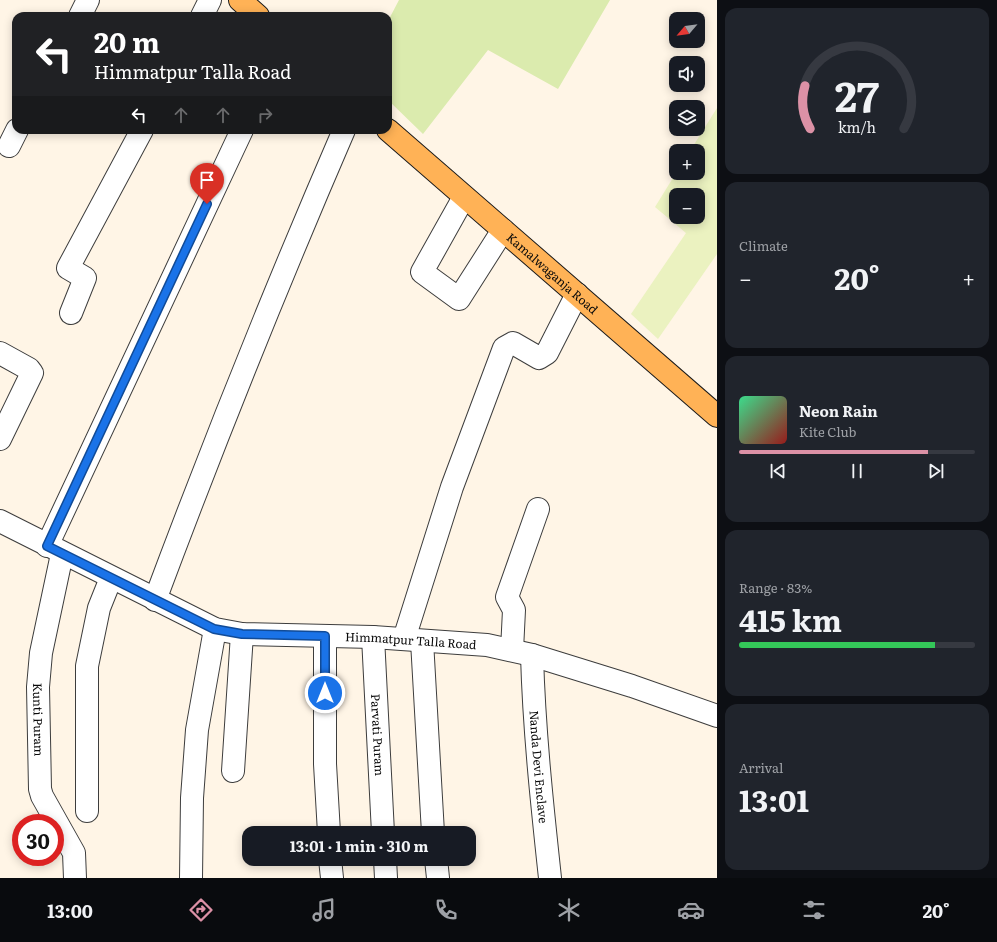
<!DOCTYPE html>
<meta charset="utf-8">
<style>
body{margin:0;font-family:Literata,serif;background:#20242c;color:#f1f3f6;height:100vh;display:flex;flex-direction:column;font-size:15px;white-space:nowrap}
*{box-sizing:border-box;margin:0}
p{font-size:13px;color:#9ea1a6}
.icon{flex:none;width:22px;height:22px;fill:none;stroke:currentColor;stroke-width:2;stroke-linecap:round;stroke-linejoin:round}
.map{position:relative;flex:1;overflow:hidden}
.details{display:flex;flex-direction:column;gap:8px;padding:8px;background:#0d0f14;width:280px}
.details>*{flex:none}
.banner{position:absolute;left:12px;top:12px;width:380px;height:122px;border-radius:12px;box-shadow:0 2px 10px #0003;background:#202124;color:#fff;overflow:hidden}
.needle{width:26px;rotate:241deg}
.buttons{position:absolute;left:669px;top:12px;display:grid;gap:8px}
.buttons a{display:grid;place-items:center;width:36px;height:36px;border-radius:8px;background:#171b24;box-shadow:0 2px 10px #0003;font-size:20px}
.speed{position:absolute;left:12px;top:814px;display:flex;gap:8px;font-size:20px;font-weight:700;text-align:center}
.speed>*{display:grid;place-content:center;width:52px;height:52px;border-radius:50%;background:#171b24;box-shadow:0 2px 10px #0003;line-height:1}
.speed .limit{border:6px solid #d22;background:#fff;color:#111}
.pin{position:absolute;display:grid;place-items:center;width:34px;height:34px;color:#fff;margin:-41px -17px;border-radius:50% 50% 50% 0;rotate:-45deg;box-shadow:0 0 4px #0007}
.pin .icon{rotate:45deg}
.me{position:absolute;width:44px;margin:-22px;rotate:0deg;stroke-linejoin:round;filter:drop-shadow(0 0 3px #0008)}
.turn{display:flex;align-items:center;gap:14px;height:84px;padding:0 16px;font-size:18px}
.turn .icon{width:52px;height:52px;stroke-width:2.5}
.turn b{display:block;font-size:28px;line-height:34px}
.lanes{display:flex;align-items:center;height:38px;padding:0 16px;background:#0003;justify-content:center;gap:20px;direction:ltr}
.lanes .off{opacity:.35}
.big{font-size:30px;font-weight:700;line-height:1.1}
.details .tile{flex:1;display:flex;flex-direction:column;justify-content:center;gap:6px;min-width:0;padding:0 14px;border-radius:12px;background:#20242c}
.details .dial{align-items:center;gap:0}
.dial svg{height:104px;overflow:visible;fill:none;stroke:#363941;stroke-width:7;stroke-linecap:round;text-anchor:middle}
.dial text{fill:#f1f3f6;stroke:none}
.song{display:flex;align-items:center;gap:12px}
.cover{width:48px;height:48px;border-radius:6px;background:linear-gradient(135deg,hsl(150 70% 55%),hsl(0 70% 35%))}
.played{height:4px;border-radius:2px;background:linear-gradient(90deg,#dc91a6 80%,#363941 80%)}
.keys{display:flex;justify-content:space-around;direction:ltr}
.heat{display:flex;justify-content:space-between;align-items:center;font-size:22px;direction:ltr}
.charge{height:6px;border-radius:3px;background:linear-gradient(90deg,#34c759 83%,#363941 0)}
.trip{position:absolute;left:242px;top:826px;width:234px;height:40px;border-radius:12px;background:#171b24;box-shadow:0 2px 10px #0003;font-weight:700;line-height:40px;text-align:center}
.tabs{display:flex;height:64px;justify-content:space-around;align-items:center;background:#090b0e;color:#9ea1a6}
.tabs .icon{width:28px;height:28px}
.tabs .active{color:#dc91a6}
.tabs b{font-size:18px;color:#f1f3f6}
main{display:flex;flex:1;min-height:0}
.map>svg:first-child{display:block}
</style>
<main>
<div class="map">
<svg width="717" height="878" viewBox="0 0 717 878">
<rect width="100%" height="100%" fill="#fff5e6"/>
<polygon fill="#dbebae" points="399,0 610,0 558,89 488,50 423,134 388,100 388,21"/>
<path fill="#ebf2c0" fill-rule="evenodd" d="M717,108V254L658,339L631,314L686,233L655,207L676,173H698V151H690ZM676,195H698V217H676Z"/>
<g fill="none" stroke-linecap="round" stroke-linejoin="round">
<g stroke="#3d3d3d" stroke-width="24">
<g id="minor">
<polyline points="80,16 88,0"/>
<polyline points="202,16 210,0"/>
<polyline points="9,146 17,130"/>
<polyline points="464,197 422,272 459,299 503,230"/>
<polyline points="71,313 85,278 68,268 142,130"/>
<polyline points="0,353 29,369 32,373 0,439"/>
<path id="s1" d="M0,521L215,629L242,634L373,637L487,645L532,655L632,686L717,716"/>
<polyline points="47,546 242,130"/>
<path id="s2" d="M62,554L41,653L38,687L40,789L42,796L74,853L75,878"/>
<path d="M155,600C214,442 277,285 344,130"/>
<polyline points="325,636 325,764 329,833"/>
<path id="s3" d="M373,637L383,833"/>
<polyline points="404,639 452,487 504,348 513,343 539,358 547,353 577,294"/>
<polyline points="422,641 433,833"/>
<polyline points="512,650 514,610 507,597 538,509"/>
<path id="s4" d="M532,655C534,729 542,804 550,878"/>
<polyline points="233,771 242,634"/>
<polyline points="87,811 87,666 99,608 111,578"/>
<polyline points="330,859 332,878"/>
<polyline points="385,859 386,878"/>
<polyline points="436,859 438,878"/>
<polyline points="191,878 192,798 197,730 215,629"/>
</g>
</g>
<g stroke="#1b1b1b" stroke-width="24">
<g id="major">
<polyline points="240,0 258,16"/>
<path id="s5" d="M388,130L717,416"/>
</g>
</g>
<use href="#minor" stroke="#fff" stroke-width="22"/>
<use href="#major" stroke="#ffb256" stroke-width="22"/>
</g>
<g fill="none" stroke-linecap="round" stroke-linejoin="round">
<g stroke="#114b97" stroke-width="10">
<polyline id="route" points="207,204 47,546 214,629 242,634 325,636 325,693"/>
</g>
<use href="#route" stroke="#1a73e8" stroke-width="7"/>
</g>
<g text-anchor="middle" dominant-baseline="central" stroke-width="4" stroke-linejoin="round" paint-order="stroke">
<g font-size="12" fill="#0a0a0a" stroke="#fff">
<text stroke="none"><textPath href="#s5" startOffset="218">Kamalwaganja Road</textPath></text>
<text stroke="none"><textPath href="#s1" startOffset="437">Himmatpur Talla Road</textPath></text>
<text stroke="none"><textPath href="#s2" startOffset="168">Kunti Puram</textPath></text>
<text stroke="none"><textPath href="#s3" startOffset="98">Parvati Puram</textPath></text>
<text stroke="none"><textPath href="#s4" startOffset="112">Nanda Devi Enclave</textPath></text>
</g>
</g>
</svg>
<div class="buttons">
<a><svg class="needle" viewBox="-14 -14 28 28"><path d="M0-13l5 13h-10z" fill="#e53935"/><path d="M0 13l5-13h-10z" fill="#9ea1a6"/></svg></a>
<a><svg class="icon" aria-label="sound" viewBox="0 0 24 24"><path d="M4 9h4l5-4v14l-5-4H4zM17 9q2 3 0 6"/></svg></a>
<a><svg class="icon" aria-label="layers" viewBox="0 0 24 24"><path d="M12 4l9 5-9 5-9-5zM3 14l9 5 9-5"/></svg></a>
<a>+</a>
<a>−</a>
</div>
<div class="speed"><div class="limit">30</div></div>
<div class="pin" style="left:207px;top:204px;background:#d93025"><svg class="icon" aria-label="arrive" viewBox="0 0 24 24"><path d="M6 21V4h12l-3 4 3 4H6"/></svg></div>
<svg class="me" style="left:325px;top:693px" viewBox="-20 -20 40 40"><circle r="17" fill="#1a73e8" stroke="#fff" stroke-width="3"/><path d="M0-11L8 9 0 5-8 9z" fill="#fff"/></svg>
<div class="trip">13:01 · 1 min · 310 m</div>
<div class="banner">
<div class="turn"><svg class="icon" aria-label="left" viewBox="0 0 24 24"><path d="M17 20v-9H6M10 6l-5 5 5 5"/></svg><div><b>20 m</b>Himmatpur Talla Road</div></div>
<div class="lanes"><svg class="icon" aria-label="left" viewBox="0 0 24 24"><path d="M17 20v-9H6M10 6l-5 5 5 5"/></svg><svg class="icon off" aria-label="ahead" viewBox="0 0 24 24"><path d="M12 20V5M6 11l6-6 6 6"/></svg><svg class="icon off" aria-label="ahead" viewBox="0 0 24 24"><path d="M12 20V5M6 11l6-6 6 6"/></svg><svg class="icon off" aria-label="right" viewBox="0 0 24 24"><path d="M7 20v-9h11M14 6l5 5-5 5"/></svg></div>
</div>
</div>
<section class="details">
<div class="tile dial"><svg viewBox="0 0 100 80">
<path d="M14 69A42 42 0 1 1 86 69"/>
<path d="M14 69A42 42 0 0 1 10 36" stroke="#dc91a6"/>
<text x="50" y="56" font-size="32" font-weight="700">27</text>
<text x="50" y="72" font-size="11">km/h</text>
</svg></div>
<div class="tile"><p>Climate</p>
<div class="heat"><a>−</a><b class="big">20°</b><a>+</a></div>
</div>
<div class="tile">
<div class="song"><i class="cover"></i><div><b>Neon Rain</b><p>Kite Club</p></div></div>
<div class="played"></div>
<div class="keys"><svg class="icon" aria-label="previous" viewBox="0 0 24 24"><path d="M18 5L8 12l10 7zM5 5v14"/></svg><svg class="icon" aria-label="pause" viewBox="0 0 24 24"><path d="M8 5v14M16 5v14"/></svg><svg class="icon" aria-label="next" viewBox="0 0 24 24"><path d="M6 5l10 7-10 7zM19 5v14"/></svg></div>
</div>
<div class="tile"><p>Range · 83%</p><b class="big">415 km</b><div class="charge"></div></div>
<div class="tile"><p>Arrival</p><b class="big">13:01</b></div>
</section>
</main>
<nav class="tabs">
<b>13:00</b>
<svg class="icon active" aria-label="directions" viewBox="0 0 24 24"><path d="M12 3l9 9-9 9-9-9zM9 14v-3h6M13 9l2 2-2 2"/></svg>
<svg class="icon" aria-label="music" viewBox="0 0 24 24"><path d="M9 18V5l10-2v13"/><circle cx="6" cy="18" r="3"/><circle cx="16" cy="16" r="3"/></svg>
<svg class="icon" aria-label="phone" viewBox="0 0 24 24"><path d="M5 4h4l2 5-3 2q2 4 5 5l2-3 5 2v4C11 20 4 13 5 4z"/></svg>
<svg class="icon" aria-label="climate" viewBox="0 0 24 24"><path d="M12 3v18M4 7l16 10M4 17L20 7"/></svg>
<svg class="icon" aria-label="car" viewBox="0 0 24 24"><path d="M5 17H2v-5l4-1 3-4h7l3 4 3 1v5h-3M9 17h6M6 11h13"/><circle cx="7" cy="17" r="2"/><circle cx="17" cy="17" r="2"/></svg>
<svg class="icon" aria-label="filters" viewBox="0 0 24 24"><path d="M4 7h16M4 17h16"/><circle cx="9" cy="7" r="2"/><circle cx="15" cy="17" r="2"/></svg>
<b>20°</b>
</nav>
